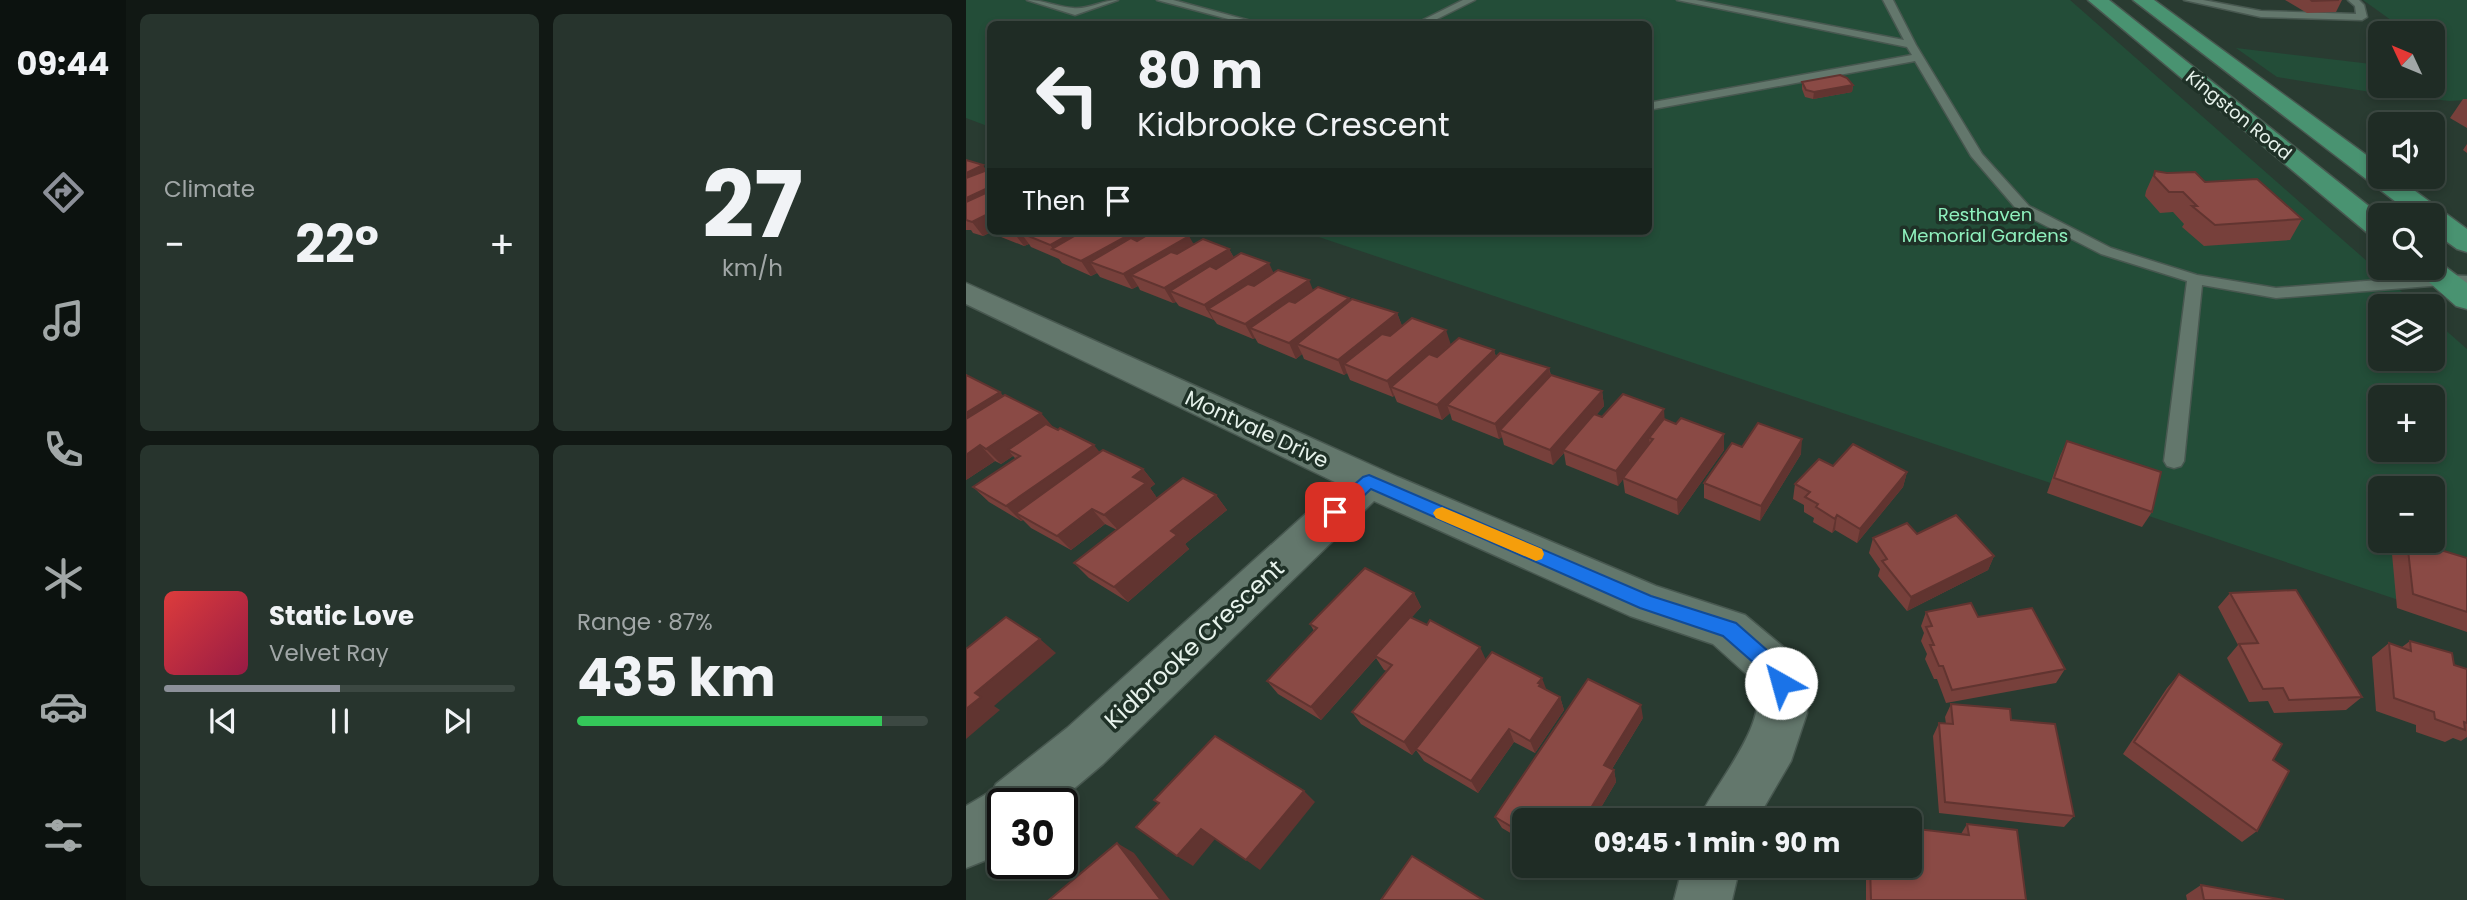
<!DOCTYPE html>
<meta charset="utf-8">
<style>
body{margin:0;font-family:Poppins,sans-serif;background:#27342d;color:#f1f3f6;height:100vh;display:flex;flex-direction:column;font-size:26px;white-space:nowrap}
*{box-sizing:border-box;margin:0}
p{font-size:23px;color:#a1a7a7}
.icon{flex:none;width:38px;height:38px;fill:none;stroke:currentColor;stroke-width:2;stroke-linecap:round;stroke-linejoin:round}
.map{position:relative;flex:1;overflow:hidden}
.drawer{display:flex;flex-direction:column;gap:14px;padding:14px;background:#111814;width:840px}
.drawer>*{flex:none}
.guide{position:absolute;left:21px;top:21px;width:665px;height:214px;border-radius:10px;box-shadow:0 4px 10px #0003,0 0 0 2px #3c4842;background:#1f2c25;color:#f1f3f6;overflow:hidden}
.needle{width:46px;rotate:314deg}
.controls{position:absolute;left:1402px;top:21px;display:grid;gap:14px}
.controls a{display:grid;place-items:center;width:77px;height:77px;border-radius:10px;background:#1f2c25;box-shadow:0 4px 10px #0003,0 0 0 2px #3c4842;font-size:35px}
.speed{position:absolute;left:21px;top:788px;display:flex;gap:14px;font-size:35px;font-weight:700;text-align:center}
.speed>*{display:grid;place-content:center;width:91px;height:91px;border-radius:50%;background:#1f2c25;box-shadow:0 4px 10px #0003,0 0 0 2px #3c4842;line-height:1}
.speed .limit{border:4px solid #111;border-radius:10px;background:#fff;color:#111}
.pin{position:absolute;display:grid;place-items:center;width:60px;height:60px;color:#fff;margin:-30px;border-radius:14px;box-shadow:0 4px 10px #0006}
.me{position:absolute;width:77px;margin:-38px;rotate:322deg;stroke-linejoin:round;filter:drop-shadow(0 0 5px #0008)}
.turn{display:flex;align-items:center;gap:24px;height:147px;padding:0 35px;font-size:32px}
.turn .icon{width:91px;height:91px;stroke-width:2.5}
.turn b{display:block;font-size:49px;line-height:60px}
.then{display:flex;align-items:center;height:66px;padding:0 35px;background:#0003;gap:14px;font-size:26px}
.big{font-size:52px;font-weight:700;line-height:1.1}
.drawer .tile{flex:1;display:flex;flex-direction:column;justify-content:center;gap:10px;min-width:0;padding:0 24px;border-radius:10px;background:#27342d}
.drawer .dial{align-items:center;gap:0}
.dial b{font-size:91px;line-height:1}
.song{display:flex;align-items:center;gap:21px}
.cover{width:84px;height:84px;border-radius:10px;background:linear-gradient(135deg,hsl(0 70% 55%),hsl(340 70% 35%))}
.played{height:7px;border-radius:4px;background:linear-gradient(90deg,#8c9099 50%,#3c4842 50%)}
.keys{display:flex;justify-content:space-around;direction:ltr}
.heat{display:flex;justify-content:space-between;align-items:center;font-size:38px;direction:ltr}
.charge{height:10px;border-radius:5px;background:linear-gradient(90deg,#34c759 87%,#3c4842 0)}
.drawer .tiles{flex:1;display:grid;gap:14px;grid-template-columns:repeat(2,1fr)}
.trip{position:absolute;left:546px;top:808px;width:410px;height:70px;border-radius:10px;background:#1f2c25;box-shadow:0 4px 10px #0003,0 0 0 2px #3c4842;font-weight:700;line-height:70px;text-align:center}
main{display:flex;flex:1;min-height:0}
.tab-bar{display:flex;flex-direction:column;width:126px;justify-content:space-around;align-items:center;background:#0c120f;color:#a1a7a7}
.tab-bar .icon{width:49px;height:49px}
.tab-bar .on{color:#8c9099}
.tab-bar b{font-size:32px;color:#f1f3f6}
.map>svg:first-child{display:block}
</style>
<main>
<nav class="tab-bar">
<b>09:44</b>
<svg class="icon on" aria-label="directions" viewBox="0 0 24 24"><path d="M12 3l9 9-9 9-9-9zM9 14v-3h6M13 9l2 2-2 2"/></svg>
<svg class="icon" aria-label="music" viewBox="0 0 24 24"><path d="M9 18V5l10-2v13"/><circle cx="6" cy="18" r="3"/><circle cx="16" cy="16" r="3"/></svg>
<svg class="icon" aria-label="phone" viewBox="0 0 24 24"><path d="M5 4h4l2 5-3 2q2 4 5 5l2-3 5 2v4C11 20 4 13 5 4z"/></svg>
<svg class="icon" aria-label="climate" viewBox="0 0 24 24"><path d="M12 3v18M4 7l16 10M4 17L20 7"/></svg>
<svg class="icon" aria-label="car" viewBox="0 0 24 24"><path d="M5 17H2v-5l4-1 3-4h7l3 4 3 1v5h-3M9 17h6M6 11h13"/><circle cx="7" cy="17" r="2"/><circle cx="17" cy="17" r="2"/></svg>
<svg class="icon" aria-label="filters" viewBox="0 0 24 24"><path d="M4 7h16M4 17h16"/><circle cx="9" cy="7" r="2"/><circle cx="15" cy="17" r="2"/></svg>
</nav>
<section class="drawer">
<div class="tiles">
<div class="tile"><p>Climate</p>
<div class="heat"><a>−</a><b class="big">22°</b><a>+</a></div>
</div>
<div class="tile dial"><b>27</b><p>km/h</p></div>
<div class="tile">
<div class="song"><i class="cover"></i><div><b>Static Love</b><p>Velvet Ray</p></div></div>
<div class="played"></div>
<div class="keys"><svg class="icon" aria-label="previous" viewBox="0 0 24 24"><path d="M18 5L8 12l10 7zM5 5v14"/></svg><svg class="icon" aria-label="pause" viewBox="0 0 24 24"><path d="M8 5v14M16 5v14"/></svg><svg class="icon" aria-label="next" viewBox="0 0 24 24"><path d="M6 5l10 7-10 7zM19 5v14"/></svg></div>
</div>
<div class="tile"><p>Range · 87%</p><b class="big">435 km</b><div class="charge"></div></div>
</div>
</section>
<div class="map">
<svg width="1501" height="900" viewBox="0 0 1501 900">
<rect width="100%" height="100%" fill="#293b31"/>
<g fill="#234d38" fill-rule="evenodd">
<path d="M0,0H1104L1452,306H1414V359H1466L1467,319L1501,349V623L335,231H682V24H24V127L0,118ZM1414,397H1466V450H1414ZM1414,488H1466V541H1414Z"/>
<polygon points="1397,0 1501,0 1501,100 1484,101 1417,94 1311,77 1270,48 1414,65 1414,86 1466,86 1467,72 1472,72 1467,66 1466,33 1443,33"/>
</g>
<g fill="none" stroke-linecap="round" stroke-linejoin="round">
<g stroke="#485850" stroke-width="3">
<g id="service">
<path d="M61,0C78,0 91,7 107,8C121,10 137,0 152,0L109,15Z"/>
<polygon points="191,0 207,0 296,24 281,24"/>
<polygon points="497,0 509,0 461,24 449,24"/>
<polygon points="711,0 730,0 938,40 917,0 927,0 950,45 1016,154 1063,206 1145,248 1231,275 1310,288 1477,275 1501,276 1501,286 1477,285 1310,298 1236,285 1218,461 1215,466 1208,468 1201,466 1198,461 1221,281 1135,254 1053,212 1005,156 949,61 682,110 682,103 946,55 941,47"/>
<polygon points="1218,0 1237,0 1295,11 1390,14 1389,6 1382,0 1393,0 1398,5 1401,17 1396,20 1295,17"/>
</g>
</g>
<g stroke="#485850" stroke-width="3">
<g id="minor">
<path d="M0,283L432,477L690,586L779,615L821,650L832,667L839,683L841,713L825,761L790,821H732C747,785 809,719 787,680L747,644L664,616L408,501L137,764L91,803H37V847L20,860L0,868V806L27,790L30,784L101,728L373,484L0,304Z"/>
<polygon points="717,866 774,866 766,900 708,900"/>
</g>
</g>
<g stroke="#485850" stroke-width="3">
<g id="primary">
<polygon points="1122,0 1143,0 1414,215 1414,238 1404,235"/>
<polygon points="1167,0 1188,0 1414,165 1414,177 1430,177 1501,229 1501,252 1491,249 1466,231 1466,215 1447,215"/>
<polygon points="1466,260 1473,262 1501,283 1501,309 1490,306 1447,268 1466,268"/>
</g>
</g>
<use href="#service" fill="#63776c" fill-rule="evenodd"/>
<use href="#minor" fill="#63776c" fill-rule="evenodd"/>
<use href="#primary" fill="#499371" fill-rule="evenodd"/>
</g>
<g fill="#77403b">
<polygon points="1319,0 1376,0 1370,12 1341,13"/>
<polygon points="836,82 887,85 886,92 847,99 839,97 836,89"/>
<polygon points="1497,99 1501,99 1501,128 1484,118"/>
<polygon points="1501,144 1501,153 1497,150"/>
<polygon points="0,160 21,170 24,169 24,231 209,231 228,244 263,249 268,258 307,273 347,291 383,298 384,301 431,313 436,326 485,345 528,350 530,357 583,368 585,375 636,391 638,406 630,415 636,417 699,420 758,450 712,515 659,493 657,479 652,486 600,465 598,453 587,465 538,445 536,437 533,439 486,420 484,413 476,420 431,402 428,395 427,397 384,380 381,373 378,375 338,359 336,354 330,359 292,343 289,338 287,339 251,324 248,320 213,306 210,302 207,303 174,290 172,286 166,289 134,277 131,273 125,276 96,263 93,259 65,247 63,244 58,246 30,235 27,231 17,236 7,233 5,230 0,230"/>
<polygon points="1189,171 1239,182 1336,219 1324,240 1238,246 1216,227 1218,224 1207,212 1194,213 1179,196 1180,191"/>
<polygon points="34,392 37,396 88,428 134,452 177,469 189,484 184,488 191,498 250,495 261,510 219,544 223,549 162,602 123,578 108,563 151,530 139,524 105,550 65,528 57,520 55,521 23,502 7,487 50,459 47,456 35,464 29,461 0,480"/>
<polygon points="1101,441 1186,512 1176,527 1081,493 1094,456"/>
<polygon points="776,447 835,454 794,521 738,498 738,483"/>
<polygon points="867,466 941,472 937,487 891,543 869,530 866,533 847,522 848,518 838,512 838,505 827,499 829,484"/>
<polygon points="951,534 1028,556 1022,570 941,611 912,576 914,569 903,553 907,538"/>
<polygon points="1440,541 1445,541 1501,558 1501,632 1431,608 1426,554"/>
<polygon points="448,593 455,607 445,618 520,660 594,697 598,710 569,753 548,742 512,793 458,761 450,750 446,755 395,724 386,712 421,671 418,670 410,658 355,720 312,694 301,681 348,631 344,624"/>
<polygon points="1264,593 1396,697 1380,710 1308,713 1302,701 1283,702 1261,658 1272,645 1252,607"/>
<polygon points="960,612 1012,617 1099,669 1090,683 980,703 971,679 968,679 959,659 961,654 955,641 958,633 955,626"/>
<polygon points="1444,641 1488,665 1501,669 1501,737 1495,741 1487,738 1479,742 1450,732 1450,725 1410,711 1406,657 1423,643 1436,647"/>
<polygon points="1213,674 1291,831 1276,842 1157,754 1201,688"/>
<polygon points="985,704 1045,720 1108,816 1098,827 973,813 967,736 973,723 980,724 979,717"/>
<polygon points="677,718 646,769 648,770 650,782 627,821 558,821 558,841 536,828 529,817"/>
<polygon points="1001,824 1060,900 900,900 900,866 943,866 995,834"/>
<polygon points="1235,885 1318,900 1221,900 1220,895"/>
</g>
<g fill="#613430">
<polygon points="887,85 886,92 847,99 848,92"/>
<polygon points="17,165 24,176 0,191 0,173"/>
<polygon points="24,187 24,206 0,217 0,198"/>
<polygon points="24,213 24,223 19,221 24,228 24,231 27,231 17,236 6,222"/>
<polygon points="49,231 87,231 55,233 63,244 58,246 47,232"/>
<polygon points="109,231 146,231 87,249 84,245"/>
<polygon points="170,231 188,231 140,268 124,262 131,273 125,276 115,261"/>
<polygon points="223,236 231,250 165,275 172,286 166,289 157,274"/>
<polygon points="263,249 271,263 204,291 210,302 207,303 198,288"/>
<polygon points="303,263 310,278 242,309 248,320 247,320 238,305"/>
<polygon points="343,280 349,295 284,328 289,338 287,339 279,324"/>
<polygon points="383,298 389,313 331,344 336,354 330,359 323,343"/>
<polygon points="431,313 437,328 378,364 381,373 378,375 372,360"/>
<polygon points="480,330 485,345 434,390 425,387 428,395 427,397 421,381"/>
<polygon points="528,350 532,365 481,405 484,413 476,420 471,405"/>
<polygon points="583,368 586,384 534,430 536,437 533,439 529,424"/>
<polygon points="636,391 638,406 600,451 597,450 598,453 587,465 584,450"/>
<polygon points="34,392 47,407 0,437 0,413"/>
<polygon points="698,409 699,425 683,438 684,445 652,486 650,471"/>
<polygon points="75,413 88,428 42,450 47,456 35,464 20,449"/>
<polygon points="758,434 758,450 712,515 711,500"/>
<polygon points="836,439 835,454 794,521 795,506"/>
<polygon points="14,445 29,461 0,480 0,455"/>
<polygon points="128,445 140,460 50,513 57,520 55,521 40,506"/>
<polygon points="177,469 189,484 184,488 191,498 152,530 138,515 167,477"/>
<polygon points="941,472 937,487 891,543 894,529"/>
<polygon points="250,495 261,510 219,544 223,549 162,602 148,587 205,531"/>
<polygon points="126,509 139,524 105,550 91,536"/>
<polygon points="871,515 869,530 866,533 869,519"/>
<polygon points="1028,556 1022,570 941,611 945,597"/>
<polygon points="448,593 455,607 355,720 345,707"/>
<polygon points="74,639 90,653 28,706 34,710 0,739 0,709 9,693"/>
<polygon points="514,647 520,660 446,755 438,742"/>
<polygon points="576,678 581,691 578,700 572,683"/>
<polygon points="594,697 598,710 569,753 564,741"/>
<polygon points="675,705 677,718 641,777 638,765"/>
<polygon points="543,729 548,742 512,793 505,781"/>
<polygon points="648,770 650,782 627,821 617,821"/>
<polygon points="338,791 349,802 294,870 280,860"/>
<polygon points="235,829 249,839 227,866 211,856"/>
<polygon points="151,843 168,853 204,900 193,900"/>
</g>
<g fill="#8a4a45" stroke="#613430" stroke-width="2">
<polygon points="1345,0 1373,0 1346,1"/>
<polygon points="874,75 881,78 887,85 848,92 840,90 836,82"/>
<polygon points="0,160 17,165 0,173"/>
<polygon points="24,169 24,187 0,198 0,178"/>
<polygon points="1189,171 1201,173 1229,172 1239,182 1291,179 1336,219 1249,225 1226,206 1231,206 1217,192 1203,192 1188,176"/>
<polygon points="24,191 24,213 6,222 0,220 0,202"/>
<polygon points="58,231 109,231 84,245 55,233"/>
<polygon points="117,231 170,231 115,261 86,249"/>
<polygon points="188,231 209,231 223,236 157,274 124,262 165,238 171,241"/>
<polygon points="237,239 263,249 198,288 165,275 205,252 211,254"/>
<polygon points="275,253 303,263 238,305 204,291 244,266 250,269"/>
<polygon points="312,270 343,280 279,324 242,309 282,284 288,286"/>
<polygon points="352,287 383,298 323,343 284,328 323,301 329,303"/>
<polygon points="386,299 431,313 372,360 331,344"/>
<polygon points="446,318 480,330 421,381 378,364 416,334 424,336"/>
<polygon points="493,338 528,350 471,405 425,387 463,354 471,357"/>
<polygon points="534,353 583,368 529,424 481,405"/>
<polygon points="0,375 34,392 0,413"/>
<polygon points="585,375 636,391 584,450 534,430"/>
<polygon points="657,394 698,409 650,471 597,450 628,414 636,417"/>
<polygon points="39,395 75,413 20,449 14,445 0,455 0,419"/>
<polygon points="715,418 758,434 711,500 657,478 687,439 683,438 698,419 710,424"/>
<polygon points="792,423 836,439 795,506 738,483 766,443 776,447"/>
<polygon points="80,424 92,430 94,428 128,445 40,506 7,487 54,456 42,450"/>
<polygon points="1101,441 1195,472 1186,512 1088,478"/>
<polygon points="887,444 941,472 894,529 871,515 869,519 850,507 852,504 839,497 844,492 829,484 853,459 867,466"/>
<polygon points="137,450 177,469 167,477 180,483 138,515 126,509 91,536 50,513"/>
<polygon points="217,478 250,495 205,531 211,535 148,587 108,563"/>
<polygon points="990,515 1028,556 945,597 916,561 921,559 907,538 941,523 951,534"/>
<polygon points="1441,541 1445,541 1501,558 1501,612 1447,594"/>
<polygon points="399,568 448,593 345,707 301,681 351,628 344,624"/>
<polygon points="1330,590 1396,697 1323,700 1317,688 1297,689 1273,644 1292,643 1264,593"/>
<polygon points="1005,603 1012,617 1066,608 1099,669 986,690 977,666 973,666 964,645 968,645 960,627 966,626 960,612"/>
<polygon points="40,617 74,639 9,693 15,697 0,709 0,649"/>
<polygon points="444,617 461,625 464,620 514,647 438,742 386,712 426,665 409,656"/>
<polygon points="1444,641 1486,653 1488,665 1501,669 1501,723 1498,722 1499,730 1469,719 1468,712 1428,698 1423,643 1445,651"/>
<polygon points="526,652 576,678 572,683 575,684 573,686 594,697 564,741 543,729 505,781 450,749"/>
<polygon points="1213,674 1316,744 1307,760 1323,771 1291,831 1168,742"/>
<polygon points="622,679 675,705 638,765 648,770 617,821 558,821 558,834 529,817"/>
<polygon points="985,704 1044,709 1045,720 1089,724 1108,816 979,802 973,723 987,724"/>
<polygon points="249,736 338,791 280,860 235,829 211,856 170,827 193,803 188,800"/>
<polygon points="1001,824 1051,830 1060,900 905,900 904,866 943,866 943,828 1003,835"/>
<polygon points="151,843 194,899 193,900 83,900"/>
<polygon points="446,856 517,900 415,900"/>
<polygon points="1235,885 1318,900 1238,900"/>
</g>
<polygon fill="#1a73e8" stroke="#114b97" stroke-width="2" points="403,475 685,596 770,623 811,659 825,683 822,690 815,693 807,690 797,671 757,636 674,608 405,489 375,517 363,517 360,512 363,507 397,477"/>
<polygon fill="#f59e0b" points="476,507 576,549 578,554 576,559 570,561 470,518 467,513 470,509"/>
<g text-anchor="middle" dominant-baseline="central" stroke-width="7" stroke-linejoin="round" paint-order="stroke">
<g font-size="18" fill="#e6f2eb" stroke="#1f3127">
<text transform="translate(1273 115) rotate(39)">Kingston Road</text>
</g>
<g font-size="18" fill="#8ff1be" stroke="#1f3127">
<text x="1019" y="214">Resthaven<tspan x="1019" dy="21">Memorial Gardens</tspan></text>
</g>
<g font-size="21" fill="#e6f2eb" stroke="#1f3127">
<text transform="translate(291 429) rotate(25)">Montvale Drive</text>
</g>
<g font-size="24" fill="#e6f2eb" stroke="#1f3127">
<text transform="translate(228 644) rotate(-43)">Kidbrooke Crescent</text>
</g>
</g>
</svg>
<div class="controls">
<a><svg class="needle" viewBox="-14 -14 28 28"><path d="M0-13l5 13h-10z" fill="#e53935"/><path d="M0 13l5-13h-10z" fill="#a1a7a7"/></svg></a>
<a><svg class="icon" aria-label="sound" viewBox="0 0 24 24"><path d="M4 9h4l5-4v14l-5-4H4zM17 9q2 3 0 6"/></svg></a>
<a><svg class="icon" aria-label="search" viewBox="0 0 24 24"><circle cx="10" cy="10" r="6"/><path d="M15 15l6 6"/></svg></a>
<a><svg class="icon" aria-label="layers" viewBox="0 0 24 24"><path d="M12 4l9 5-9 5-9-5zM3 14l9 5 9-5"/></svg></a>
<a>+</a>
<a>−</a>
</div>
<div class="speed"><div class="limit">30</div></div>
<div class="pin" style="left:369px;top:512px;background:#d93025"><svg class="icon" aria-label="arrive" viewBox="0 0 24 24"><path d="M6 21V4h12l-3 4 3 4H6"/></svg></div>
<svg class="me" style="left:815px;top:683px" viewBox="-20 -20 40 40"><circle r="19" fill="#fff"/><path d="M0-13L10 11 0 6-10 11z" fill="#1a73e8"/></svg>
<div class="trip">09:45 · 1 min · 90 m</div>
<div class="guide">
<div class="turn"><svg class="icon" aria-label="left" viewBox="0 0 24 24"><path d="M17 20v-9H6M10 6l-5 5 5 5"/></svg><div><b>80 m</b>Kidbrooke Crescent</div></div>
<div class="then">Then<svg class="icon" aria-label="arrive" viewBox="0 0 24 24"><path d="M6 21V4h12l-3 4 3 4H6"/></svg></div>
</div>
</div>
</main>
